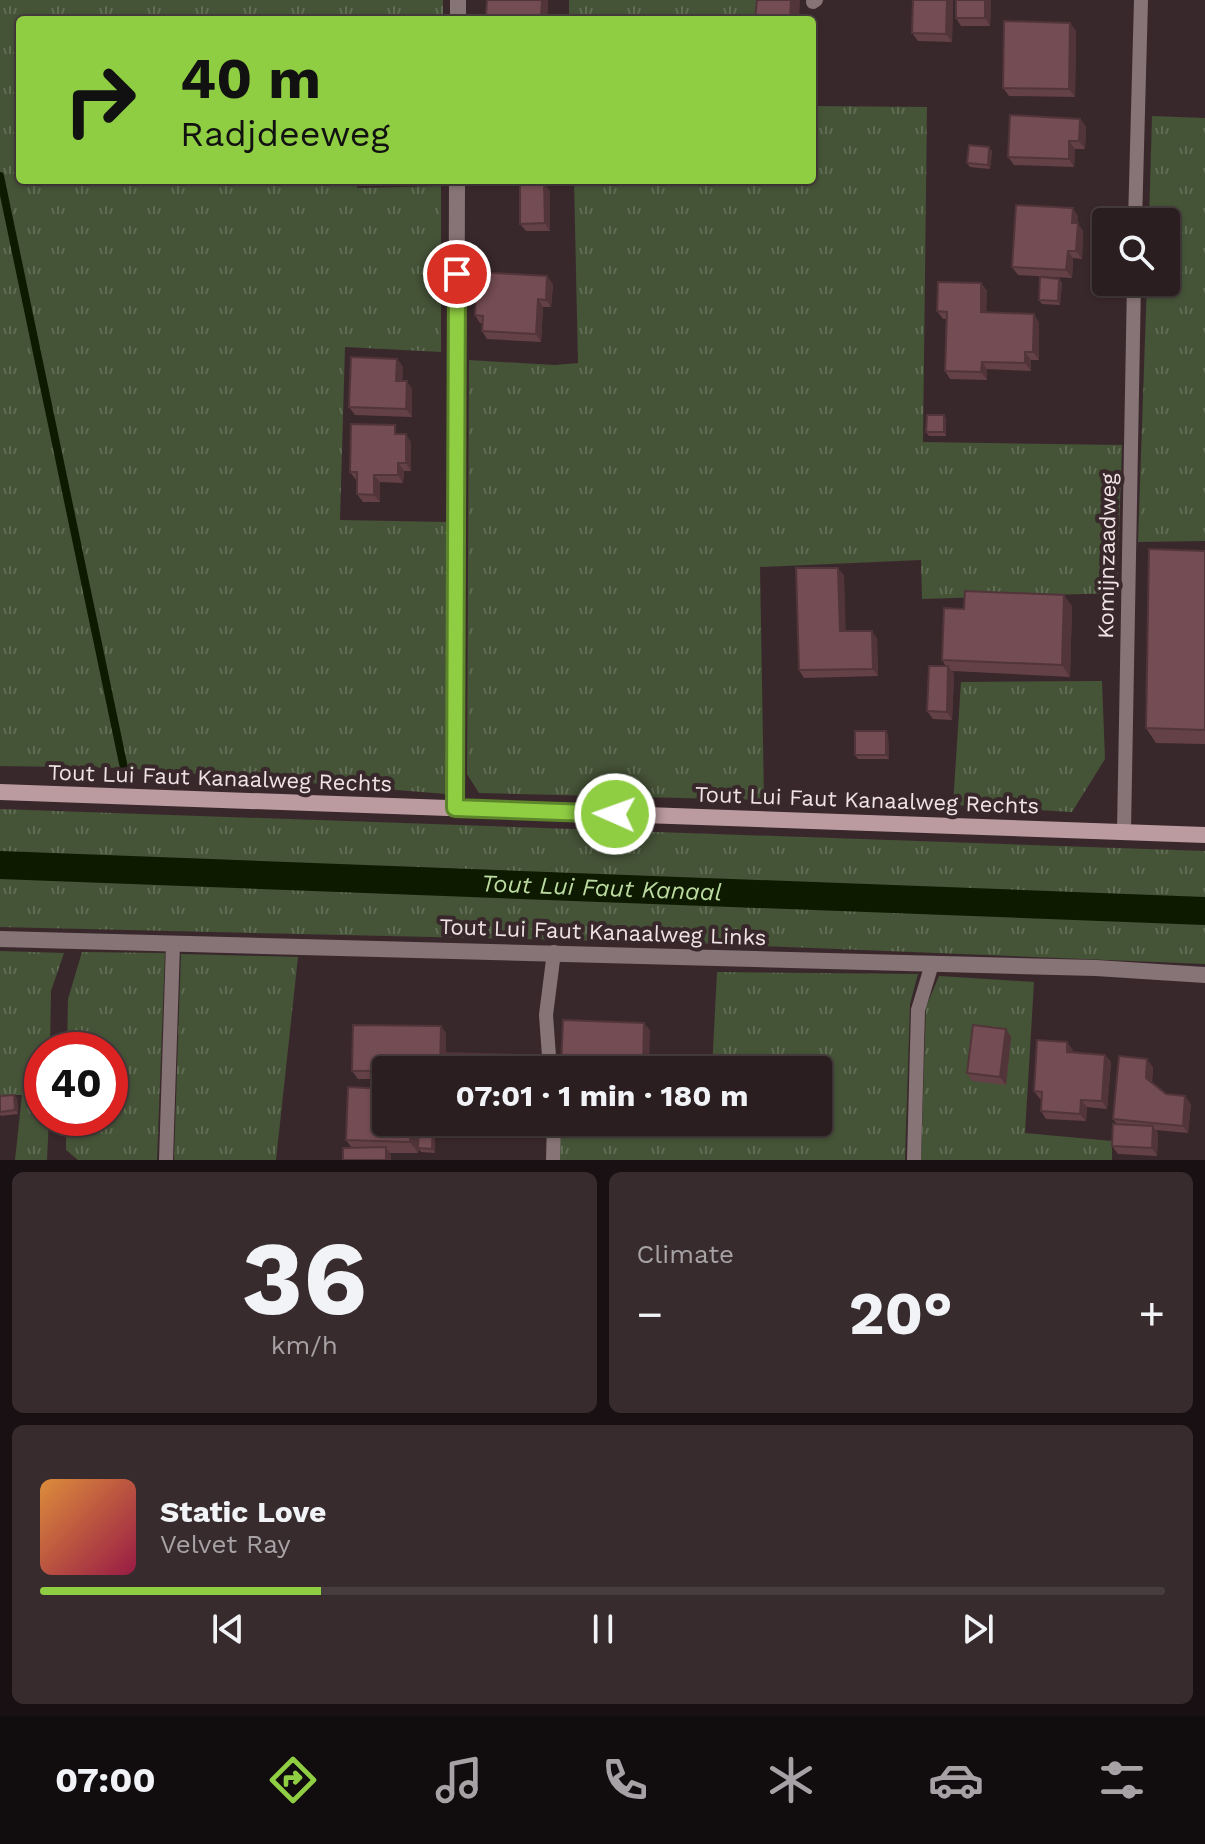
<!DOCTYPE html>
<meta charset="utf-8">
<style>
body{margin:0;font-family:"Work Sans",sans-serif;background:#372b2d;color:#f1f3f6;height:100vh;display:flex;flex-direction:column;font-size:30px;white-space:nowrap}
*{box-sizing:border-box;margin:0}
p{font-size:26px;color:#a6a2a5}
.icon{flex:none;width:44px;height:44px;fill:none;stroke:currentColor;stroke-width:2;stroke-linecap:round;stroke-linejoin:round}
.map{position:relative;height:1160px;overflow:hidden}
.details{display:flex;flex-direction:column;gap:12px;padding:12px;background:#181012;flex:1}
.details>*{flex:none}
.hud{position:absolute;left:16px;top:16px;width:800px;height:168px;border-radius:8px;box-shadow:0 2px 6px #0004,0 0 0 2px #473c3e;background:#8fcd42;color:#111;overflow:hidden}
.fabs{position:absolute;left:1092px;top:208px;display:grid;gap:16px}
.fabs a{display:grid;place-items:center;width:88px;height:88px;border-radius:8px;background:#2b1e20;box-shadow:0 2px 6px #0004,0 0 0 2px #473c3e;font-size:40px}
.speed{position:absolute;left:24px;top:1032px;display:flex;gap:16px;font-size:40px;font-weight:700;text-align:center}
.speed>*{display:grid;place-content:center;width:104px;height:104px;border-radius:50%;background:#2b1e20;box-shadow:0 2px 6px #0004,0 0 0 2px #473c3e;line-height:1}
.speed .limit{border:12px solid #d22;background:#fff;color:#111}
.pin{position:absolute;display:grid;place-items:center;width:68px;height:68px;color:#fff;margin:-34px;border:4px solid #fff;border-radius:50%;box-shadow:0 2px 8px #0007}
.me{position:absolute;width:88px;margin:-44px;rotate:272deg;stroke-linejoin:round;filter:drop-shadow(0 0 6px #0008)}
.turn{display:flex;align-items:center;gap:28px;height:168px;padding:0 32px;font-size:36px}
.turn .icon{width:104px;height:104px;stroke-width:2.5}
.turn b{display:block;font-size:56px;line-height:68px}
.big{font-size:60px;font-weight:700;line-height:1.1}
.details .widget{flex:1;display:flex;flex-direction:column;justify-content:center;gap:12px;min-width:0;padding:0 28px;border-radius:12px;background:#372b2d}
.details .dial{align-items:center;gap:0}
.dial b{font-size:104px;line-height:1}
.song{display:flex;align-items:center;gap:24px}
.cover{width:96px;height:96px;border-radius:12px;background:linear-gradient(135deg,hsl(30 70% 55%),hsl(340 70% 35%))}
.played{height:8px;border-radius:4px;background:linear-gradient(90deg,#8fcd42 25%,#473c3e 25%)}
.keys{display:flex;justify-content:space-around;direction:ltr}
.heat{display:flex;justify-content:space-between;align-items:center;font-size:44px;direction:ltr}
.details .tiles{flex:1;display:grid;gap:12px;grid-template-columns:1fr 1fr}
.widget:last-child{grid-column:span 2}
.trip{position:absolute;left:372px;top:1056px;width:460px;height:80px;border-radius:8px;background:#2b1e20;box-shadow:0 2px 6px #0004,0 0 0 2px #473c3e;font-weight:700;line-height:80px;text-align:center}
.dock{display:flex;height:128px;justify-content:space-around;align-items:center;background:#110c0d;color:#a6a2a5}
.dock .icon{width:56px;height:56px}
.dock .active{color:#8fcd42}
.dock b{font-size:36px;color:#f1f3f6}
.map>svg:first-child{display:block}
</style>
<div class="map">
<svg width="1205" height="1160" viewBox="0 0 1205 1160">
<defs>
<pattern id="grass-tufts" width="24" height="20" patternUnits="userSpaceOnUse" patternTransform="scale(2)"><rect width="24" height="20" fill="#455337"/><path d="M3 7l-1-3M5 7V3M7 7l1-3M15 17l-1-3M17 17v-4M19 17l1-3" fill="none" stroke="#606c54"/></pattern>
</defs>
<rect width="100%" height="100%" fill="#39282b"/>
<g fill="url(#grass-tufts)">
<polygon points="0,0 443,0 443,20 20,20 20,180 356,180 357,188 441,186 441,352 345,347 340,520 447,522 446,794 124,768 0,766"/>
<polygon points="569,0 758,0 756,20 569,20"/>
<polygon points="812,106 927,107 923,442 1122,445 1117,593 922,599 921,560 760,567 764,800 479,793 467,774 469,360 555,365 578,363 574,180 812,180"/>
<polygon points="1152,116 1205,118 1205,541 1138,542 1147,282 1166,282 1166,222 1149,222"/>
<polygon points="1102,681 1105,759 1072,812 953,805 961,682"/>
<polygon points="0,809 1205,851 1205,964 691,943 0,927"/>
<polygon points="0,951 64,953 51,991 50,1050 42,1050 42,1118 49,1118 47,1160 15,1160 22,1095 0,1095"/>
<polygon points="82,952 165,953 157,1160 78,1160 66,1150 66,1118 110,1118 110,1050 67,1050 68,999"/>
<polygon points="181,954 298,957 276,1160 174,1160"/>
<polygon points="717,972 918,974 910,1004 905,1160 559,1160 561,1127 708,1132 709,1122 818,1122 818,1070 712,1070"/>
<polygon points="939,976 1034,982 1025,1133 1112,1141 1112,1160 921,1160 926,1007"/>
</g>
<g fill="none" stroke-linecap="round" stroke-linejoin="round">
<polyline stroke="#0d1a00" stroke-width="8" points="0,176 124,768"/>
<path stroke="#0d1a00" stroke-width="28" id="s1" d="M0,865L1205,911"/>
<g stroke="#877477" stroke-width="14">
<polyline points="813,2 816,0"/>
<polyline points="1135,222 1141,0"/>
<polyline points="1124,831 1134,282"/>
<polyline points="550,1070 546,1015 554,952"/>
<polyline points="166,1160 173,944"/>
<polyline points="553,1160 554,1122"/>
<polyline points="914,1160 918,1010 932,964"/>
</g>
<g stroke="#877477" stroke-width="16">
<polyline points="458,20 458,0"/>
<polyline points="455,808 457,180"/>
<polyline points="0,939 1096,968 1205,975"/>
</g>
<polyline stroke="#bb9ba0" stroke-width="16" points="0,792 1205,835"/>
</g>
<g fill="#644147">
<polygon points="487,0 548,0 547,20 490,20 486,15"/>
<polygon points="953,0 952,42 918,41 912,33"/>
<polygon points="991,0 990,26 961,26 956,18"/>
<polygon points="1070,23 1076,31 1075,97 1009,96 1003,88"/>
<polygon points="1080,119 1086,127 1085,149 1075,149 1074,167 1014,165 1008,157"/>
<polygon points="992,151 990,169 970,167 967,163"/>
<polygon points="550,191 550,231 526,231 520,224"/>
<polygon points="1078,216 1078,224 1083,231 1082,259 1073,258 1072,278 1018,275 1012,267"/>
<polygon points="1059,279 1062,283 1060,305 1042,304 1039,300"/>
<polygon points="981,283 987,291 986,312 1039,322 1039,360 1031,360 1031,371 987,369 987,380 950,379 945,371 946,319 943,319 937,311"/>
<polygon points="553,284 551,307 543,307 541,342 487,339 482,331 482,323 480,323 475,315"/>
<polygon points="397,359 403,367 402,381 412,389 412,417 355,415 349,407"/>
<polygon points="944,415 946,419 946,436 929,436 926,432"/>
<polygon points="400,433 400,434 411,442 411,471 404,471 403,483 380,482 380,502 363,502 357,494 357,480 356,480 350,472"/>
<polygon points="1205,551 1205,744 1156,743 1146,728"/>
<polygon points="844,575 845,631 877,638 878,676 804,678 799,670"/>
<polygon points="1072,606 1070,677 952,671 954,674 952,720 933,719 927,711 946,666 942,660 964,609"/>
<polygon points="888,734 889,759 858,759 855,755"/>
<polygon points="441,1026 446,1034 446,1070 386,1070 386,1079 358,1079 352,1071"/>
<polygon points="1011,1037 1006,1085 972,1081 967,1073"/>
<polygon points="1073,1050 1073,1052 1105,1055 1111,1062 1107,1109 1087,1107 1086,1121 1046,1119 1041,1111 1041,1099 1040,1099 1034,1091"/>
<polygon points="1153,1067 1152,1083 1166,1094 1191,1104 1188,1133 1156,1130 1158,1134 1157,1156 1118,1154 1112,1146 1117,1124 1113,1119"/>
<polygon points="14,1095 17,1099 18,1114 1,1116 0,1114 0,1096"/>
<polygon points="386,1122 419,1122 435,1127 435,1153 421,1152 419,1149 418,1153 389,1153 391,1155 391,1160 343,1160 352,1148 346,1140"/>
</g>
<g fill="#51353a">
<polygon points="542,0 548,0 547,20 543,20 541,18"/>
<polygon points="791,0 800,0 799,20 790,20"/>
<polygon points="947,0 953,0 952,42 946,34"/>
<polygon points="985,0 991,0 990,26 985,18"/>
<polygon points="1070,23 1076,31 1075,97 1069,89"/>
<polygon points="1080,119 1086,127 1085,149 1079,141"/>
<polygon points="1069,141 1075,149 1074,167 1069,159"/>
<polygon points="989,147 992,151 990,169 988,165"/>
<polygon points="544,183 550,191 550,231 545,223"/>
<polygon points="1073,208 1078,216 1078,224 1083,231 1082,259 1076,251 1072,223"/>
<polygon points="1068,251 1073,258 1072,278 1066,270"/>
<polygon points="547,276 553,284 551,307 546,300"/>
<polygon points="1059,279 1062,283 1060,305 1058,301"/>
<polygon points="981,283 987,291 986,320 981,312"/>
<polygon points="538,299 543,307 541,342 536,334"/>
<polygon points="1034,314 1039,322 1039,360 1033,352"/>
<polygon points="1025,352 1031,360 1031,371 1025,363"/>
<polygon points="397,359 403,367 402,388 396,381"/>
<polygon points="982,362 987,369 987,380 981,372"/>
<polygon points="407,381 412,389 412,417 406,409"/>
<polygon points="944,415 946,419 946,436 944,432"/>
<polygon points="406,434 411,442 411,471 406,463"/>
<polygon points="398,463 404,471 403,483 398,475"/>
<polygon points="374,475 380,482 380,502 374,495"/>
<polygon points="838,568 844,575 846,639 840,631"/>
<polygon points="1064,595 1072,606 1070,677 1062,665"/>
<polygon points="872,631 877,638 878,676 873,669"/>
<polygon points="948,666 954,674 952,720 947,712"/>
<polygon points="886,731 888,734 889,759 886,755"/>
<polygon points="644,1023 650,1030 649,1070 643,1070"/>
<polygon points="441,1026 446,1034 446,1070 440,1070"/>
<polygon points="1006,1029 1011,1037 1006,1085 1000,1077"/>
<polygon points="1067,1042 1073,1050 1072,1059 1067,1052"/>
<polygon points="518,1055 523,1063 523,1070 517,1070"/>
<polygon points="1105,1055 1111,1062 1107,1109 1102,1101"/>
<polygon points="1147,1059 1153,1067 1151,1086 1146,1078"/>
<polygon points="14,1095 17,1099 18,1114 15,1110"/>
<polygon points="1185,1096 1191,1104 1188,1133 1183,1126"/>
<polygon points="1081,1100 1087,1107 1086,1121 1080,1114"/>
<polygon points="411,1122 419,1122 418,1153 410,1142"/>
<polygon points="433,1123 435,1127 435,1153 432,1149"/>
<polygon points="1153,1126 1158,1134 1157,1156 1152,1148"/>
<polygon points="386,1147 391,1155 391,1160 386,1160"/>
</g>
<g fill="#744c53" stroke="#51353a" stroke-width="2">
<polygon points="487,0 542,0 541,18 486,15"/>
<polygon points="757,0 791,0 790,20 755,20"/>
<polygon points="913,0 947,0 946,34 912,33"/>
<rect x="956" y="0" width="29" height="18"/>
<polygon points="1004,21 1070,23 1069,89 1003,88"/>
<polygon points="1010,115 1080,119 1079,141 1069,141 1069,159 1008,157"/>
<polygon points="969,145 989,147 988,165 967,163"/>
<polygon points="544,183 545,223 520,224 520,184"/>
<polygon points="1016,205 1073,208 1072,223 1078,223 1076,251 1068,251 1066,270 1012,267"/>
<polygon points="477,272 547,276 546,300 538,299 536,334 482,331 483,316 475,315"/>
<polygon points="1040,277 1059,279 1058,301 1039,300"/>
<polygon points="938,282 981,283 981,312 1034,314 1033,352 1025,352 1025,363 982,362 981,372 945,371 947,312 937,311"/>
<polygon points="351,357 397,359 396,381 407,381 406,409 349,407"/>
<polygon points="927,415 944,415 944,432 926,432"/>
<polygon points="351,424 395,425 395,434 406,434 406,463 398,463 398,475 374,475 374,495 357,494 357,472 350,472"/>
<polygon points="1149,549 1205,551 1205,730 1146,728"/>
<polygon points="796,568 838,568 840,631 872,631 873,669 799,670"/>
<polygon points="965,591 1064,595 1062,665 942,660 944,608 964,609"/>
<polygon points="929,666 948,666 947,712 927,711"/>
<rect x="855" y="731" width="31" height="24"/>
<polygon points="563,1020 644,1023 643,1070 561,1070"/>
<polygon points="353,1025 441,1026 440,1070 352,1071"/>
<polygon points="973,1025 1006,1029 1000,1077 967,1073"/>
<polygon points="1037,1040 1067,1042 1067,1052 1105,1055 1102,1101 1081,1100 1080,1114 1041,1111 1042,1092 1034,1091"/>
<polygon points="447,1053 518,1055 517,1070 446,1070"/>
<polygon points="1119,1056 1147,1059 1146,1078 1166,1094 1185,1096 1183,1126 1113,1119"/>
<polygon points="348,1087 386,1089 386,1122 411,1122 410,1142 346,1140"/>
<polygon points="14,1095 15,1110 0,1112 0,1096"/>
<polygon points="419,1123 433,1123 432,1149 418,1148"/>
<polygon points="1113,1124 1153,1126 1152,1148 1112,1146"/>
<polygon points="386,1147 386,1160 343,1160 343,1148"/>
</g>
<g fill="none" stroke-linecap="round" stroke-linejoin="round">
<g stroke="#5d852b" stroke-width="20">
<polyline id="route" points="457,274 455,808 615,814"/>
</g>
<use href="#route" stroke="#8fcd42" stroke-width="14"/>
</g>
<g text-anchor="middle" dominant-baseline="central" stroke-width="8" stroke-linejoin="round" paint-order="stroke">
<g font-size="22" fill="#efe3e5" stroke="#39282b">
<text transform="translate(1107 556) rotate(-89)">Komijnzaadweg</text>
<text transform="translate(220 778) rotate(2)">Tout Lui Faut Kanaalweg Rechts</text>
<text transform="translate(867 800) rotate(2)">Tout Lui Faut Kanaalweg Rechts</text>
<text transform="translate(603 932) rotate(2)">Tout Lui Faut Kanaalweg Links</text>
</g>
<g font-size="24" font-style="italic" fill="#bcdba0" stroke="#39282b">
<text stroke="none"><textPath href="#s1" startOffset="602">Tout Lui Faut Kanaal</textPath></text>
</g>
</g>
</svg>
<div class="fabs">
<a><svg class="icon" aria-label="search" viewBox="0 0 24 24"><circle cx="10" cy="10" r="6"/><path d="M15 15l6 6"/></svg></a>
</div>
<div class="speed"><div class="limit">40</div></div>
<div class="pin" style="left:457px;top:274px;background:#d93025"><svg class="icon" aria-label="arrive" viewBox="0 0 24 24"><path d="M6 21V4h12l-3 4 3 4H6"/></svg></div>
<svg class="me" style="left:615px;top:814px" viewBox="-20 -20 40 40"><circle r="17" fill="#8fcd42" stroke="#fff" stroke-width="3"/><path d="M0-11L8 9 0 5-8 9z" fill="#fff"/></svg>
<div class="trip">07:01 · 1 min · 180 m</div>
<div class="hud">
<div class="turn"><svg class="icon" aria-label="right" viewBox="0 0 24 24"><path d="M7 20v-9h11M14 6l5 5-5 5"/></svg><div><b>40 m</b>Radjdeeweg</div></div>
</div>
</div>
<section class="details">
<div class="tiles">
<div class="widget dial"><b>36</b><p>km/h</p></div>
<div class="widget"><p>Climate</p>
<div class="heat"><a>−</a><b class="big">20°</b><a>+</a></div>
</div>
<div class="widget">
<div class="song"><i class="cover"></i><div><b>Static Love</b><p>Velvet Ray</p></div></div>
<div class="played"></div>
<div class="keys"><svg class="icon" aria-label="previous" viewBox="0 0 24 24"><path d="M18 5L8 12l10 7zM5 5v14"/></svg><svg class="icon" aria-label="pause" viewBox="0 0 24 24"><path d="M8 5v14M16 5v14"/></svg><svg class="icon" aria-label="next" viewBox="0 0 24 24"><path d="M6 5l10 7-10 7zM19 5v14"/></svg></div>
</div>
</div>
</section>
<nav class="dock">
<b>07:00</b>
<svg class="icon active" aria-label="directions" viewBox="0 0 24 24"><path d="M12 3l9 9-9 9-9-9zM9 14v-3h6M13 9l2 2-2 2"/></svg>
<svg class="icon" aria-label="music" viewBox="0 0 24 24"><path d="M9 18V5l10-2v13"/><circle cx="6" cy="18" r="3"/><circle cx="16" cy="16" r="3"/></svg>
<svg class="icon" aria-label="phone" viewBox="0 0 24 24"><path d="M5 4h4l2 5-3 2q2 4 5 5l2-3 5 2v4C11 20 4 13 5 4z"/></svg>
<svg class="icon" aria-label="climate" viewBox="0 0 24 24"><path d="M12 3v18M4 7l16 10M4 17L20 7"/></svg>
<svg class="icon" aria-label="car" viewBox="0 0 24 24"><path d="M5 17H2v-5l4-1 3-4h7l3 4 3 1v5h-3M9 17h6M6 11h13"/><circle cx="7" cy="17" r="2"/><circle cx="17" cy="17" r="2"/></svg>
<svg class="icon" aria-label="filters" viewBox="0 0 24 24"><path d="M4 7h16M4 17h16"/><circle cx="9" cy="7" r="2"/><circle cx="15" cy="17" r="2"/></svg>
</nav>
